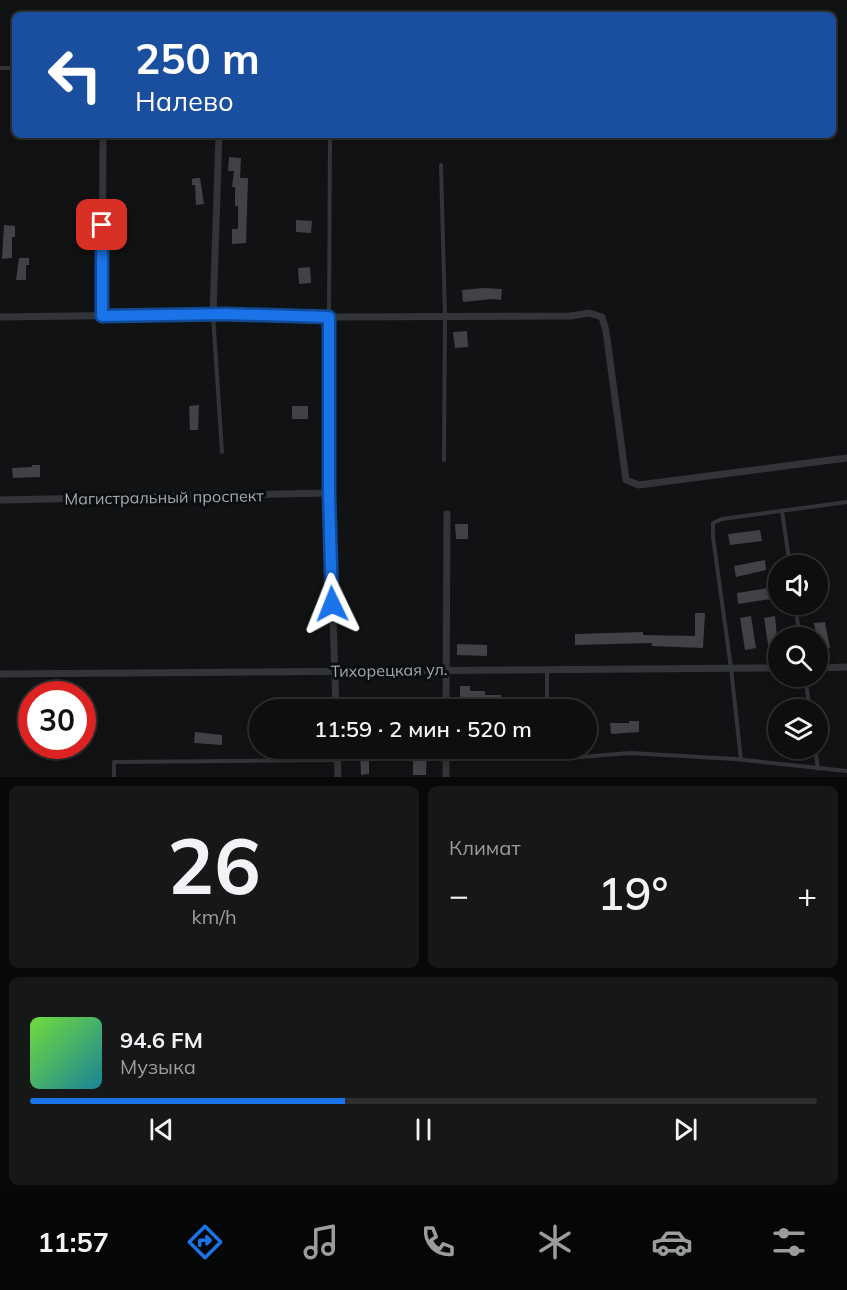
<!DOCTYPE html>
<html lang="ru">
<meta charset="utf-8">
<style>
body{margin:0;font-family:Mulish,sans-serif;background:#161717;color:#f1f3f6;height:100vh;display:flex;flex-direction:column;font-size:22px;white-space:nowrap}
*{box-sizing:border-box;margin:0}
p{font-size:20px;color:#9a9c9e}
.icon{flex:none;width:33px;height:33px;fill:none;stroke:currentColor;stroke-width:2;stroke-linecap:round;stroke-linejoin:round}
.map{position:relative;height:777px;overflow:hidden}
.sheet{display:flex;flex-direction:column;gap:9px;padding:9px;background:#070808;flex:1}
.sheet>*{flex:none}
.guide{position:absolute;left:12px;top:12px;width:824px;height:126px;border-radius:9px;box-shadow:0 3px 9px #0003,0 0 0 2px #2d2e2e;background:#1a4fa0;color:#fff;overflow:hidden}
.controls{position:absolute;left:768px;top:555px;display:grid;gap:12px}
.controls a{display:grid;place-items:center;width:60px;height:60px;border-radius:50%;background:#0d0e0e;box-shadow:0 3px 9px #0003,0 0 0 2px #2d2e2e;font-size:30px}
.speed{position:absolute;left:18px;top:681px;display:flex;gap:12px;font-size:30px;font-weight:700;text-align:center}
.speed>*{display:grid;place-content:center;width:78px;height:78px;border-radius:50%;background:#0d0e0e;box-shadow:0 3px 9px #0003,0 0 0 2px #2d2e2e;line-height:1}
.speed .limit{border:9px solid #d22;background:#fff;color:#111}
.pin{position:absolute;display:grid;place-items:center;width:51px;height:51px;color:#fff;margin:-26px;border-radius:12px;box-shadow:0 3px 9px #0006}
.me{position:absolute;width:66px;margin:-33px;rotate:358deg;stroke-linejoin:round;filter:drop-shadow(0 0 4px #0008)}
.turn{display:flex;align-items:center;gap:21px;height:126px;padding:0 24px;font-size:27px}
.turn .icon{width:78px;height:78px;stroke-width:2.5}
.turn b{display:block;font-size:42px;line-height:51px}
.big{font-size:45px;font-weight:600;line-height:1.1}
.sheet .widget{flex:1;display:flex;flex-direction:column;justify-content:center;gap:9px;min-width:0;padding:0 21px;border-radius:9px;background:#161717}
.sheet .dial{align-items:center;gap:0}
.dial b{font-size:78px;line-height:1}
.song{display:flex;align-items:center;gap:18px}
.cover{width:72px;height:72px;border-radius:9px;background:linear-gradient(135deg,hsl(100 70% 55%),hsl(190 70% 35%))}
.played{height:6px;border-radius:3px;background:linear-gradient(90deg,#1a73e8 40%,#2d2e2e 40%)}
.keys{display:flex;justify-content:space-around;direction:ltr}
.heat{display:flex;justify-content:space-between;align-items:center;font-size:33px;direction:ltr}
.sheet .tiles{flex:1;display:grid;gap:9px;grid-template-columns:1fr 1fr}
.widget:last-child{grid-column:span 2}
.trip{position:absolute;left:249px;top:699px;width:348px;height:60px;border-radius:30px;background:#0d0e0e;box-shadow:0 3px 9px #0003,0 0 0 2px #2d2e2e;font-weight:600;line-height:60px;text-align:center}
.menu{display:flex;height:96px;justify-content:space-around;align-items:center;background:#050606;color:#9a9c9e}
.menu .icon{width:42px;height:42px}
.menu .selected{color:#1a73e8}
.menu b{font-size:27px;color:#f1f3f6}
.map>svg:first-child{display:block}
</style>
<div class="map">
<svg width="847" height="777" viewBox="0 0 847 777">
<rect width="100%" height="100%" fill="#111213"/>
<g fill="#404246">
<polygon points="229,157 241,158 240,178 248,178 246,243 232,244 232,229 238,229 238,206 235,206 235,187 232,187 234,171 228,171"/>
<polygon points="195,178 200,178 204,204 196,205 195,185 192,185 192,179"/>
<polygon points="296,220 312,221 311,233 296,232"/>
<polygon points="4,225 15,226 15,237 12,237 12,258 2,259"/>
<polygon points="19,258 29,258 29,265 26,265 26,280 16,280"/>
<polygon points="310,267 311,283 299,284 298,268"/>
<polygon points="483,288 502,289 501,300 493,299 463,302 462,290"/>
<polygon points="467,331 468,347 455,348 453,332"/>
<polygon points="199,405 198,430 190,430 189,406"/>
<rect x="292" y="406" width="16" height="13"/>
<polygon points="32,465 40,465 40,477 13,478 12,468 32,467"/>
<polygon points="455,524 468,524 468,539 456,539"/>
<polygon points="760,530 762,541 730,545 728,534"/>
<polygon points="765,560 766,570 736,577 734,566"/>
<polygon points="769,588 771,599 738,604 737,593"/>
<polygon points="695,613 705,613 703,648 652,646 652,643 575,645 575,634 643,632 643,635 695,636"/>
<polygon points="751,616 756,648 745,650 740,618"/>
<polygon points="775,616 778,649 769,651 764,618"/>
<polygon points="825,622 830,648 818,648 818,634 816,634 814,623"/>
<polygon points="457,644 487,645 487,656 457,655"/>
<polygon points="460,686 470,686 470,691 485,691 485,695 501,695 501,707 491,707 491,702 475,702 475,697 460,698"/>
<polygon points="629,721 639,721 639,732 611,734 610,723 629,723"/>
<polygon points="195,732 222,735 222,745 194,743"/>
<polygon points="360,748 369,748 369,774 361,775"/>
<polygon points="413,749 427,749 426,775 413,775"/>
</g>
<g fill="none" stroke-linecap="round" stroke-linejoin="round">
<g stroke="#323438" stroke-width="4">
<polyline points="0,68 15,68"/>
<polyline points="441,165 445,316 444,460"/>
<polyline points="213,315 222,452"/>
<polyline points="329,316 330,135"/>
<polyline points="782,511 790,566"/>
<polyline points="795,604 800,638"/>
<polyline points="547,670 547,710"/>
<polyline points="805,676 810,710"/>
<polyline points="548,748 549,757 555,759 630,753 735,759 847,771"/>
<polyline points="815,748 818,769"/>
<polyline points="741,760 731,668 713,537 713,523 722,519 847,502"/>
<polyline points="114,777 114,762 337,760"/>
</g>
<g stroke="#323438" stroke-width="7">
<polyline points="213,314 219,135"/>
<polyline points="102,316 103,135"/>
<polyline points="0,317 225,314 329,317 570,316 589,313 602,317 606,331 626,480 639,485 847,458"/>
<polyline points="329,317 329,493 336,710"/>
<polyline points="0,500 329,493"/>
<polyline points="818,668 847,667"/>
<polyline points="0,674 778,668"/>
<polyline points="446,710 447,514"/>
<polyline points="337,748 338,777"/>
<polyline points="446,777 446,748"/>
</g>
</g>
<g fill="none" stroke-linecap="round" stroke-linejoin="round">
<g stroke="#114b97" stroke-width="15">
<polyline id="route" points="102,225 102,316 225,314 329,317 329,494 332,604"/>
</g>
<use href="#route" stroke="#1a73e8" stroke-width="10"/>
</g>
<g text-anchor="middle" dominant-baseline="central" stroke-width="6" stroke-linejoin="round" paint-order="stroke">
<g font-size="16" fill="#a2abb4" stroke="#0c0d0e">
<text transform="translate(164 497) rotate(-1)">Магистральный проспект</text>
<text transform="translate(389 670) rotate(-1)">Тихорецкая ул.</text>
</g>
</g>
</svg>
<div class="controls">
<a><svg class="icon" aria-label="sound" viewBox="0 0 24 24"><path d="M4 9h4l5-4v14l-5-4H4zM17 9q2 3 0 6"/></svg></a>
<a><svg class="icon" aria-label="search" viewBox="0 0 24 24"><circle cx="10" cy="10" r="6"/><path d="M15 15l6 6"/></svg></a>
<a><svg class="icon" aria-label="layers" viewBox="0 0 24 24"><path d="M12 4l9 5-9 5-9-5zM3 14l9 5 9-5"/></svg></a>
</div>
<div class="speed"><div class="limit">30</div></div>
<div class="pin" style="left:102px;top:225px;background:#d93025"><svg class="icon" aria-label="arrive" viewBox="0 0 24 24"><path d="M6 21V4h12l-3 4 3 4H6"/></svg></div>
<svg class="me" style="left:332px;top:604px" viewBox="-20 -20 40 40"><path d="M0-17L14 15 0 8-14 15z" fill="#1a73e8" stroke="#fff" stroke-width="4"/></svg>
<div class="trip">11:59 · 2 мин · 520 m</div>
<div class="guide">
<div class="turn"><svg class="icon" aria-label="left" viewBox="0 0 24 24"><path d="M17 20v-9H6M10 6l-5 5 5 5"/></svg><div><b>250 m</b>Налево</div></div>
</div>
</div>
<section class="sheet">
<div class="tiles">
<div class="widget dial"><b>26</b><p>km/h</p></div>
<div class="widget"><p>Климат</p>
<div class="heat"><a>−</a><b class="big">19°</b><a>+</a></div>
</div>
<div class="widget">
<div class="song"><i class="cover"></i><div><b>94.6 FM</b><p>Музыка</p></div></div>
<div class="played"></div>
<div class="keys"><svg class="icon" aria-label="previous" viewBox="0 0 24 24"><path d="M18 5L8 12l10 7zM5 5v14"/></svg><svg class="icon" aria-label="pause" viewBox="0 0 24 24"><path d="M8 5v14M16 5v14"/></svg><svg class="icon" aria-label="next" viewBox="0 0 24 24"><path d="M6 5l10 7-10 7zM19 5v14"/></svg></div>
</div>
</div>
</section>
<nav class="menu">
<b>11:57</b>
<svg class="icon selected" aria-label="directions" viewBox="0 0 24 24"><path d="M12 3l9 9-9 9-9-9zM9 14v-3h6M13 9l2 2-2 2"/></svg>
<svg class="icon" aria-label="music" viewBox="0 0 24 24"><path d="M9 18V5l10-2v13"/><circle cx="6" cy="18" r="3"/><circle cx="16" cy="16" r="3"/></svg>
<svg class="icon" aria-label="phone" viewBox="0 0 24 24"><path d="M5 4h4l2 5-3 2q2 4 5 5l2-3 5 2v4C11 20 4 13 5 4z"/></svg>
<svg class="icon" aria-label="climate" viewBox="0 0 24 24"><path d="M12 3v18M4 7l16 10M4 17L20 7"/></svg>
<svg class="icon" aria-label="car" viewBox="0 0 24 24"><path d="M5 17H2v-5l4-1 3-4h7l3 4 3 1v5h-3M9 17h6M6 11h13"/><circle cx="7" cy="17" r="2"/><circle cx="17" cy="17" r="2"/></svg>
<svg class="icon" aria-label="filters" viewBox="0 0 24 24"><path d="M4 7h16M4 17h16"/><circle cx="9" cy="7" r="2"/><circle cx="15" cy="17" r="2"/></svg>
</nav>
